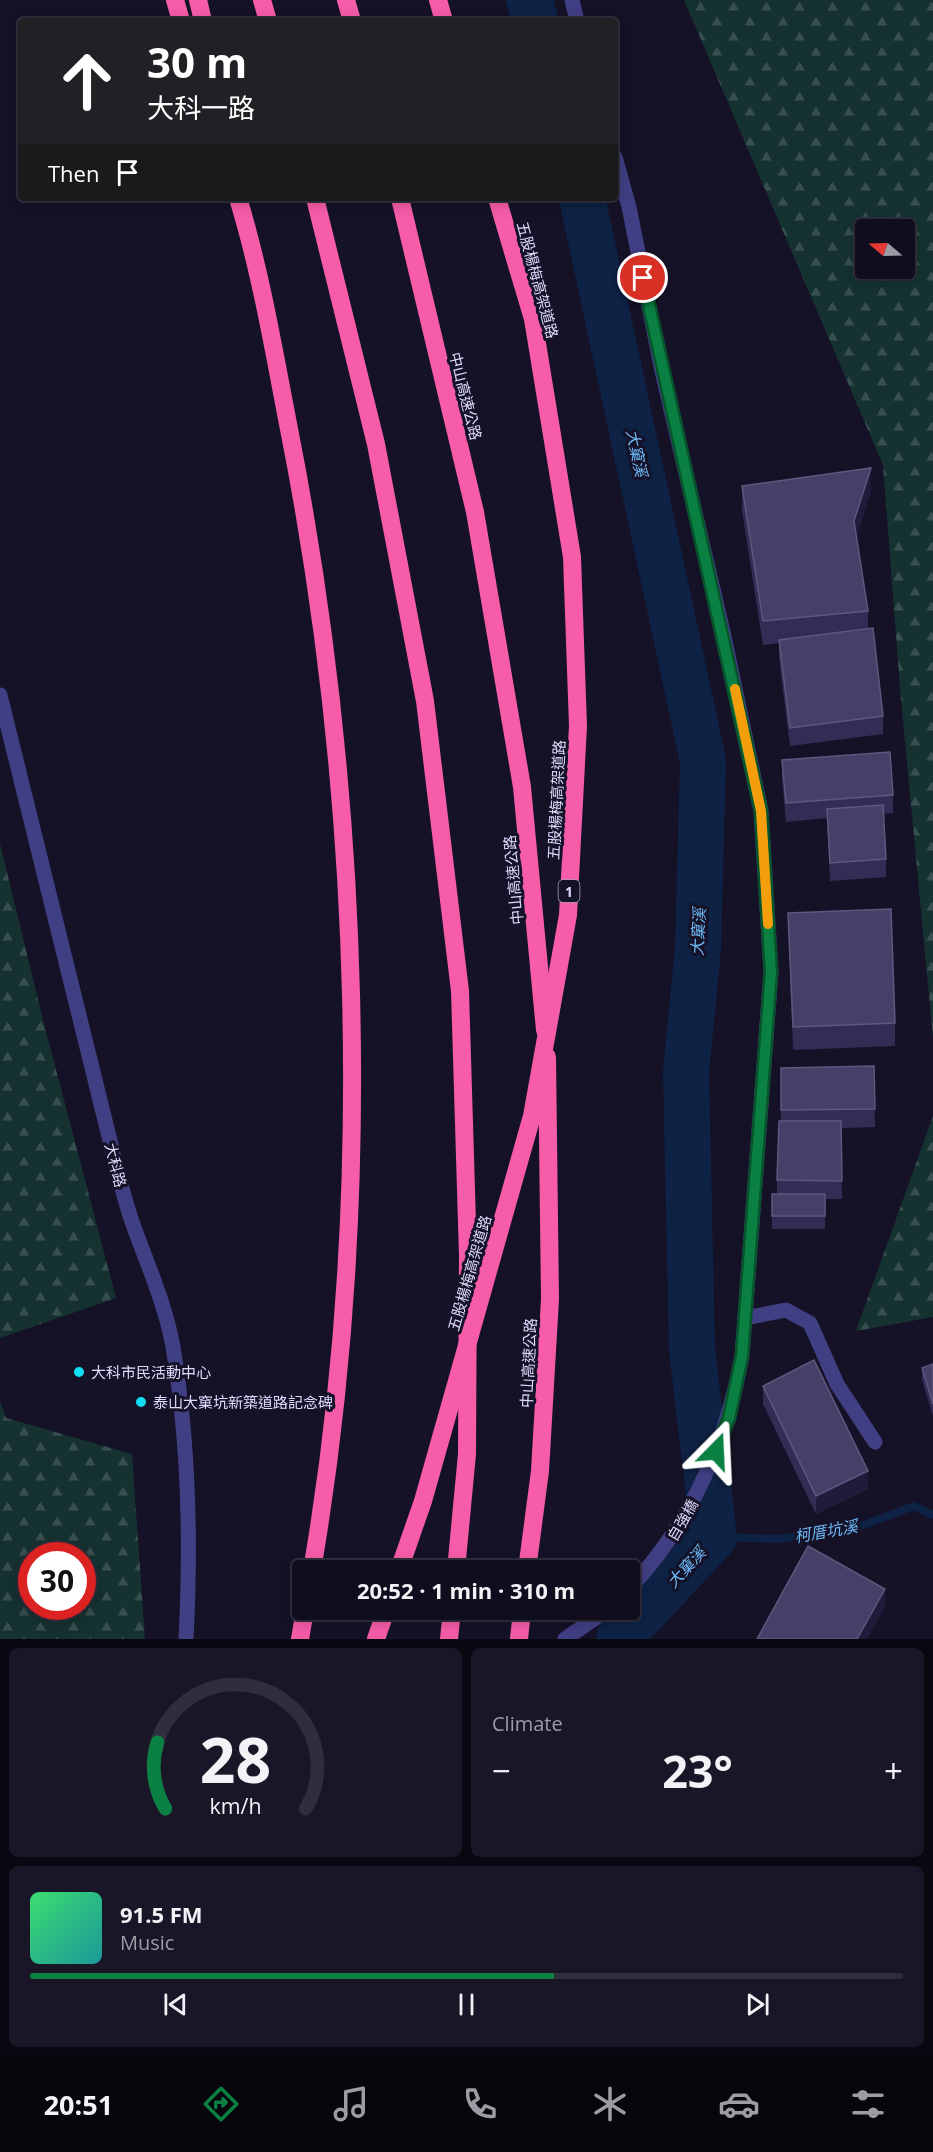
<!DOCTYPE html>
<meta charset="utf-8">
<style>
body{margin:0;font-family:"Open Sans","Noto Sans TC",sans-serif;background:#191727;color:#f1f3f6;height:100vh;display:flex;flex-direction:column;font-size:22px;white-space:nowrap}
*{box-sizing:border-box;margin:0}
p{font-size:20px;color:#9c9ca4}
.icon{flex:none;width:33px;height:33px;fill:none;stroke:currentColor;stroke-width:2;stroke-linecap:round;stroke-linejoin:round}
.map{position:relative;height:1639px;overflow:hidden}
.panel{display:flex;flex-direction:column;gap:9px;padding:9px;background:#090810;flex:1}
.panel>*{flex:none}
.banner{position:absolute;left:18px;top:18px;width:600px;height:183px;border-radius:6px;box-shadow:0 3px 15px #0003,0 0 0 2px #302e3c;background:#202124;color:#fff;overflow:hidden}
.needle{width:39px;rotate:289deg}
.controls{position:absolute;left:855px;top:219px;display:grid;gap:12px}
.controls a{display:grid;place-items:center;width:60px;height:60px;border-radius:6px;background:#100e1e;box-shadow:0 3px 15px #0003,0 0 0 2px #302e3c;font-size:30px}
.speed{position:absolute;left:18px;top:1542px;display:flex;gap:12px;font-size:30px;font-weight:700;text-align:center}
.speed>*{display:grid;place-content:center;width:78px;height:78px;border-radius:50%;background:#100e1e;box-shadow:0 3px 15px #0003,0 0 0 2px #302e3c;line-height:1}
.speed .limit{border:9px solid #d22;background:#fff;color:#111}
.pin{position:absolute;display:grid;place-items:center;width:51px;height:51px;color:#fff;margin:-26px;border:3px solid #fff;border-radius:50%;box-shadow:0 2px 6px #0007}
.me{position:absolute;width:66px;margin:-33px;rotate:21deg;stroke-linejoin:round;filter:drop-shadow(0 0 4px #0008)}
.turn{display:flex;align-items:center;gap:21px;height:126px;padding:0 30px;font-size:27px}
.turn .icon{width:78px;height:78px;stroke-width:2.5}
.turn b{display:block;font-size:42px;line-height:51px}
.then{display:flex;align-items:center;height:57px;padding:0 30px;background:#0003;gap:12px;font-size:22px}
.big{font-size:45px;font-weight:700;line-height:1.1}
.panel .tile{flex:1;display:flex;flex-direction:column;justify-content:center;gap:9px;min-width:0;padding:0 21px;border-radius:9px;background:#191727}
.panel .dial{align-items:center;gap:0}
.dial svg{height:156px;overflow:visible;fill:none;stroke:#302e3c;stroke-width:7;stroke-linecap:round;text-anchor:middle}
.dial text{fill:#f1f3f6;stroke:none}
.song{display:flex;align-items:center;gap:18px}
.cover{width:72px;height:72px;border-radius:9px;background:linear-gradient(135deg,hsl(140 70% 55%),hsl(180 70% 35%))}
.played{height:6px;border-radius:3px;background:linear-gradient(90deg,#0b8043 60%,#302e3c 60%)}
.keys{display:flex;justify-content:space-around;direction:ltr}
.heat{display:flex;justify-content:space-between;align-items:center;font-size:33px;direction:ltr}
.panel .tiles{flex:1;display:grid;gap:9px;grid-template-columns:1fr 1fr}
.tile:last-child{grid-column:span 2}
.trip{position:absolute;left:292px;top:1560px;width:348px;height:60px;border-radius:6px;background:#100e1e;box-shadow:0 3px 15px #0003,0 0 0 2px #302e3c;font-weight:700;line-height:60px;text-align:center}
.tabs{display:flex;height:96px;justify-content:space-around;align-items:center;background:#06060c;color:#9c9ca4}
.tabs .icon{width:42px;height:42px}
.tabs .current{color:#0b8043}
.tabs b{font-size:27px;color:#f1f3f6}
.map>svg:first-child{display:block}
</style>
<div class="map">
<svg width="933" height="1639" viewBox="0 0 933 1639">
<defs>
<pattern id="forest-firs" width="22" height="20" patternUnits="userSpaceOnUse" patternTransform="scale(1.5)"><rect width="22" height="20" fill="#153230"/><path d="M5 1l3.5 6h-7zM16 11l3.5 6h-7z" fill="#374f4f"/></pattern>
</defs>
<rect width="100%" height="100%" fill="#151228"/>
<g fill="url(#forest-firs)" fill-rule="evenodd">
<path d="M684,0H933V1038L900,688L883,465ZM866,230H904V268H866Z"/>
<polygon points="0,844 44,1024 116,1298 0,1338"/>
<polygon points="933,1116 933,1317 856,1331"/>
<path d="M0,1402L6,1418L132,1454L145,1639H0ZM32,1556H82V1606H32Z"/>
</g>
<g fill="none" stroke-linecap="round" stroke-linejoin="round">
<polyline stroke="#0e2245" stroke-width="8" points="714,1537 780,1539 861,1526 914,1506 933,1515"/>
<g stroke="#0e2245" stroke-width="46">
<polyline points="529,0 536,21"/>
<polyline points="582,198 703,761 698,949 686,1072 692,1350 714,1537 619,1639"/>
</g>
<g stroke="#413f84" stroke-width="15">
<polyline points="572,0 577,21"/>
<path d="M615,157L629,207L662,371L723,632L761,811L771,972L742,1356C726,1443 691,1523 630,1588"/>
<path d="M0,695L118,1173C123,1192 128,1212 135,1230C149,1268 166,1307 173,1347C189,1443 191,1542 186,1639"/>
<polyline points="745,1318 786,1310 810,1323 837,1384 875,1442"/>
<polyline points="565,1639 607,1610"/>
</g>
<g stroke="#f65ca8" stroke-width="18">
<polyline points="175,0 181,21"/>
<polyline points="198,0 203,21"/>
<polyline points="262,0 268,21"/>
<polyline points="346,0 352,21"/>
<polyline points="438,0 444,21"/>
<path d="M238,198C261,273 274,352 289,429C361,794 375,1203 312,1570"/>
<polyline points="315,198 376,444 425,701 460,991 468,1256 467,1454 456,1570"/>
<polyline points="400,198 475,512 522,787 545,1030"/>
<polyline points="527,1570 540,1471 550,1299 547,1057"/>
<polyline points="300,1639 305,1610"/>
<polyline points="376,1639 386,1610"/>
<polyline points="449,1639 452,1610"/>
<polyline points="519,1639 522,1610"/>
</g>
<polyline stroke="#f65ca8" stroke-width="18" points="399,1570 423,1501 532,1116 568,915 578,726 572,557 533,319 497,198"/>
</g>
<g fill="#342c55">
<polygon points="742,486 871,491 856,537 868,611 868,629 883,716 883,734 790,746 779,659 779,643 763,645 742,510"/>
<polygon points="782,760 893,795 893,813 883,814 886,859 886,877 830,881 827,818 786,822 782,779"/>
<polygon points="788,913 895,1023 895,1046 793,1050"/>
<polygon points="874,1066 875,1127 841,1128 842,1199 825,1199 825,1229 772,1229 772,1194 777,1194 777,1180 781,1121 781,1068"/>
<polygon points="933,1364 933,1416 922,1380 922,1368"/>
<polygon points="763,1386 868,1489 816,1514 763,1404"/>
</g>
<g fill="#201a3b">
<polygon points="871,468 871,491 854,545 854,521"/>
<polygon points="868,1471 868,1489 816,1514 816,1496"/>
<polygon points="885,1589 885,1607 867,1639 857,1639"/>
</g>
<g fill="#463f67" stroke="#5e577e" stroke-width="1.5">
<polygon points="871,468 854,521 868,611 763,621 742,486"/>
<polygon points="873,628 883,716 790,728 779,640"/>
<polygon points="890,752 893,795 786,803 782,760"/>
<polygon points="883,805 886,859 830,863 827,809"/>
<polygon points="891,909 895,1023 793,1027 788,913"/>
<polygon points="874,1066 875,1109 781,1110 781,1068"/>
<polygon points="779,1121 841,1121 842,1181 777,1180"/>
<rect x="772" y="1194" width="53" height="22"/>
<polygon points="814,1360 868,1471 816,1496 763,1386"/>
<polygon points="933,1364 933,1404 922,1368"/>
<polygon points="808,1546 885,1589 857,1639 757,1639"/>
</g>
<g fill="none" stroke-linecap="round" stroke-linejoin="round">
<g stroke="#07532c" stroke-width="15">
<polyline id="route" points="643,278 756,789 761,811 771,972 742,1356 729,1418 716,1451"/>
</g>
<use href="#route" stroke="#0b8043" stroke-width="10"/>
<polyline stroke="#f59e0b" stroke-width="10" points="735,689 761,811 768,924"/>
</g>
<g fill="#11def2" stroke="#151228" stroke-width="2">
<circle cx="79" cy="1372" r="6"/>
<circle cx="141" cy="1402" r="6"/>
</g>
<g text-anchor="middle" dominant-baseline="central" stroke-width="6" stroke-linejoin="round" paint-order="stroke">
<rect fill="#151228" stroke="#a29ebd" stroke-width="1.5" x="558.5" y="880" width="21" height="22" rx="4.5"/>
<g font-size="14" font-weight="bold" fill="#dedafd">
<text x="569" y="891">1</text>
</g>
<g font-size="15" fill="#dedafd" stroke="#151228">
<text transform="translate(538 280) rotate(75)">五股楊梅高架道路</text>
<text transform="translate(466 396) rotate(76)">中山高速公路</text>
<text transform="translate(556 800) rotate(-87)">五股楊梅高架道路</text>
<text transform="translate(513 880) rotate(-95)">中山高速公路</text>
<text transform="translate(116 1165) rotate(76)">大科路</text>
<text transform="translate(469 1273) rotate(-74)">五股楊梅高架道路</text>
<text transform="translate(528 1363) rotate(-87)">中山高速公路</text>
<text transform="translate(682 1520) rotate(-60)">自強橋</text>
</g>
<g font-size="15" fill="#dedafd" stroke="#151228" text-anchor="start">
<text x="91" y="1372">大科市民活動中心</text>
<text x="153" y="1402">泰山大窠坑新築道路記念碑</text>
</g>
<g font-size="16" font-style="italic" fill="#6eb9f7" stroke="#151228">
<text transform="translate(637 453) rotate(78)">大窠溪</text>
<text transform="translate(698 932) rotate(-87)">大窠溪</text>
<text transform="translate(826 1531) rotate(-10)">柯厝坑溪</text>
<text transform="translate(686 1567) rotate(-47)">大窠溪</text>
</g>
</g>
</svg>
<div class="controls">
<a><svg class="needle" viewBox="-14 -14 28 28"><path d="M0-13l5 13h-10z" fill="#e53935"/><path d="M0 13l5-13h-10z" fill="#9c9ca4"/></svg></a>
</div>
<div class="speed"><div class="limit">30</div></div>
<div class="pin" style="left:643px;top:278px;background:#d93025"><svg class="icon" aria-label="arrive" viewBox="0 0 24 24"><path d="M6 21V4h12l-3 4 3 4H6"/></svg></div>
<svg class="me" style="left:716px;top:1451px" viewBox="-20 -20 40 40"><path d="M0-17L14 15 0 8-14 15z" fill="#0b8043" stroke="#fff" stroke-width="4"/></svg>
<div class="trip">20:52 · 1 min · 310 m</div>
<div class="banner">
<div class="turn"><svg class="icon" aria-label="ahead" viewBox="0 0 24 24"><path d="M12 20V5M6 11l6-6 6 6"/></svg><div><b>30 m</b>大科一路</div></div>
<div class="then">Then<svg class="icon" aria-label="arrive" viewBox="0 0 24 24"><path d="M6 21V4h12l-3 4 3 4H6"/></svg></div>
</div>
</div>
<section class="panel">
<div class="tiles">
<div class="tile dial"><svg viewBox="0 0 100 80">
<path d="M14 69A42 42 0 1 1 86 69"/>
<path d="M14 69A42 42 0 0 1 10 35" stroke="#0b8043"/>
<text x="50" y="56" font-size="32" font-weight="700">28</text>
<text x="50" y="72" font-size="11">km/h</text>
</svg></div>
<div class="tile"><p>Climate</p>
<div class="heat"><a>−</a><b class="big">23°</b><a>+</a></div>
</div>
<div class="tile">
<div class="song"><i class="cover"></i><div><b>91.5 FM</b><p>Music</p></div></div>
<div class="played"></div>
<div class="keys"><svg class="icon" aria-label="previous" viewBox="0 0 24 24"><path d="M18 5L8 12l10 7zM5 5v14"/></svg><svg class="icon" aria-label="pause" viewBox="0 0 24 24"><path d="M8 5v14M16 5v14"/></svg><svg class="icon" aria-label="next" viewBox="0 0 24 24"><path d="M6 5l10 7-10 7zM19 5v14"/></svg></div>
</div>
</div>
</section>
<nav class="tabs">
<b>20:51</b>
<svg class="icon current" aria-label="directions" viewBox="0 0 24 24"><path d="M12 3l9 9-9 9-9-9zM9 14v-3h6M13 9l2 2-2 2"/></svg>
<svg class="icon" aria-label="music" viewBox="0 0 24 24"><path d="M9 18V5l10-2v13"/><circle cx="6" cy="18" r="3"/><circle cx="16" cy="16" r="3"/></svg>
<svg class="icon" aria-label="phone" viewBox="0 0 24 24"><path d="M5 4h4l2 5-3 2q2 4 5 5l2-3 5 2v4C11 20 4 13 5 4z"/></svg>
<svg class="icon" aria-label="climate" viewBox="0 0 24 24"><path d="M12 3v18M4 7l16 10M4 17L20 7"/></svg>
<svg class="icon" aria-label="car" viewBox="0 0 24 24"><path d="M5 17H2v-5l4-1 3-4h7l3 4 3 1v5h-3M9 17h6M6 11h13"/><circle cx="7" cy="17" r="2"/><circle cx="17" cy="17" r="2"/></svg>
<svg class="icon" aria-label="filters" viewBox="0 0 24 24"><path d="M4 7h16M4 17h16"/><circle cx="9" cy="7" r="2"/><circle cx="15" cy="17" r="2"/></svg>
</nav>
